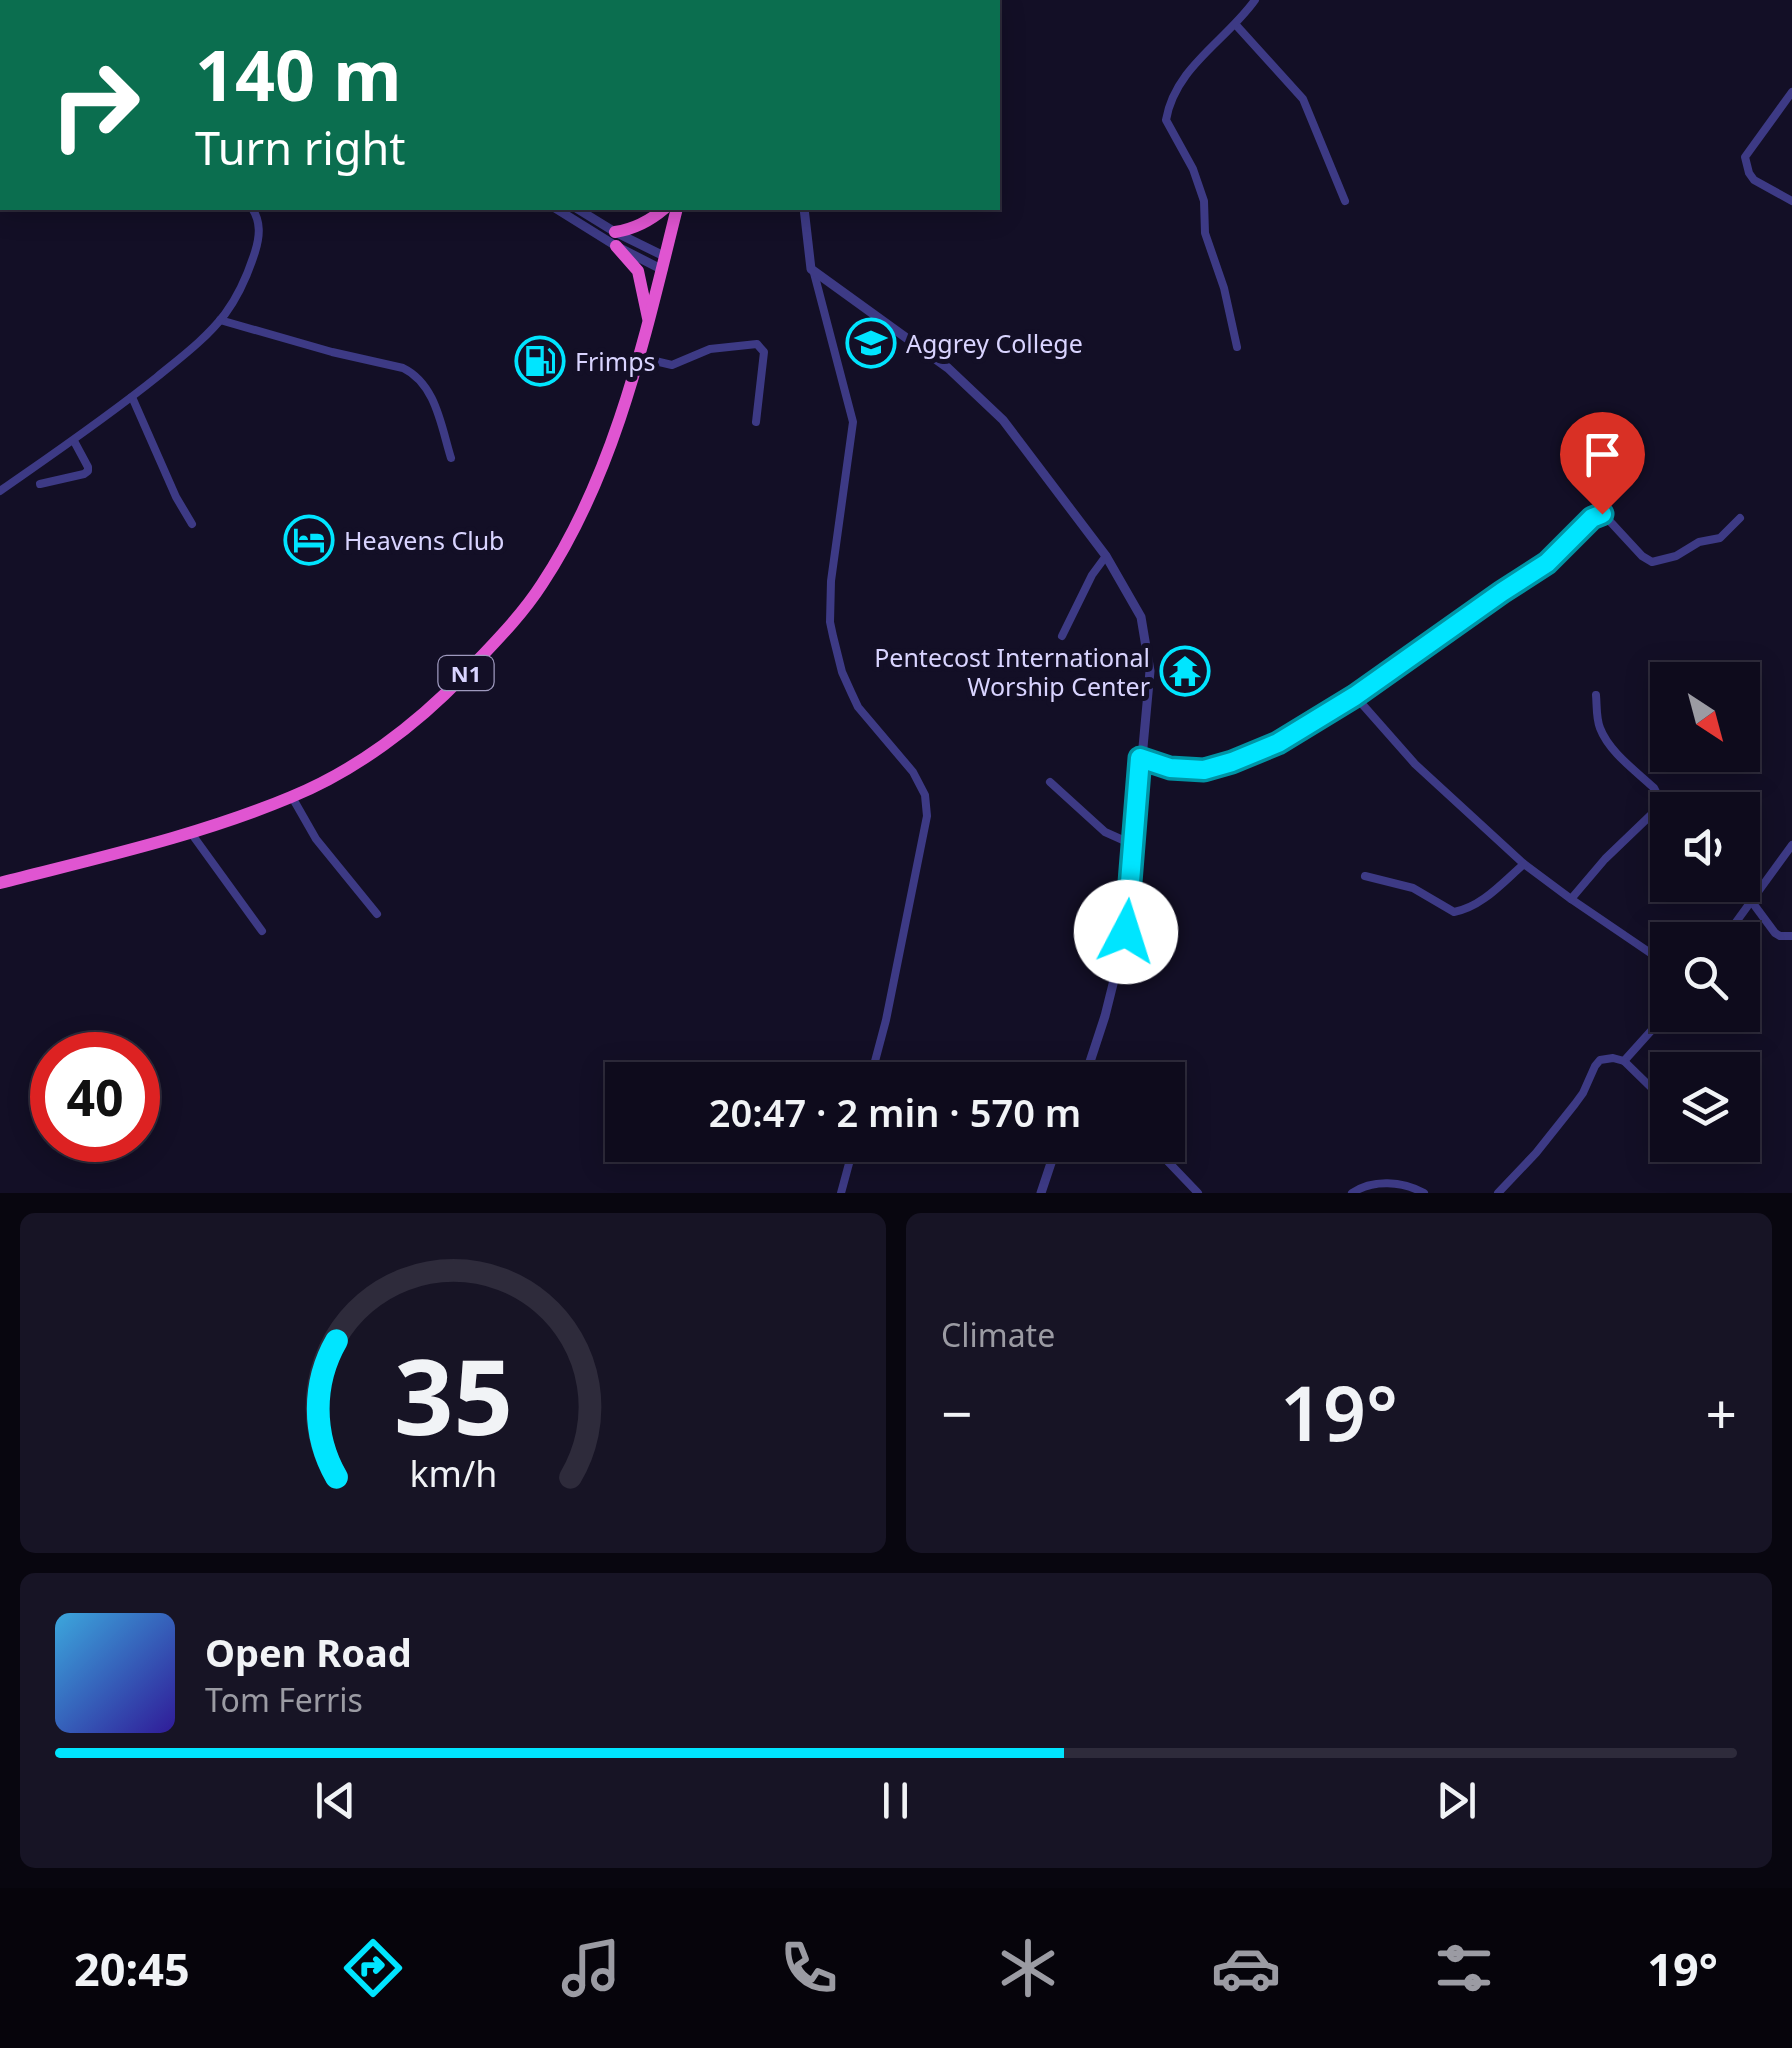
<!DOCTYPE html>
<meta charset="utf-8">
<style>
body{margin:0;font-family:"Noto Sans",sans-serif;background:#171425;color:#f1f3f6;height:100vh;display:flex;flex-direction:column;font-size:38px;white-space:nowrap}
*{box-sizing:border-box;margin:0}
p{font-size:32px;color:#9b9ba3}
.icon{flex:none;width:55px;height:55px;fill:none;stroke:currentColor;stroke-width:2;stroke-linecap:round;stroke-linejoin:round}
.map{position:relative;height:1193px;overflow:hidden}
.sheet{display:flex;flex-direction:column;gap:20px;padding:20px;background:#08060f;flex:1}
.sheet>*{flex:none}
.guide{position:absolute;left:0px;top:0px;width:1000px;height:210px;box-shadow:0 5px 25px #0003,0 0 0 2px #2e2b3b;background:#0b6e4f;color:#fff;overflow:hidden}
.needle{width:65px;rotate:144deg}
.fabs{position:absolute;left:1650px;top:662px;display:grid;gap:20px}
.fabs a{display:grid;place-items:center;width:110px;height:110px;border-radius:0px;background:#0e0b1c;box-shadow:0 5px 25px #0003,0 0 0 2px #2e2b3b;font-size:50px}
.speed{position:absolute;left:30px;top:1032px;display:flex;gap:20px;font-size:50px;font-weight:700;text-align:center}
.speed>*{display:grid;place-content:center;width:130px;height:130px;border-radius:50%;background:#0e0b1c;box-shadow:0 5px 25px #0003,0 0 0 2px #2e2b3b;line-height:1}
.speed .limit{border:15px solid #d22;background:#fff;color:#111}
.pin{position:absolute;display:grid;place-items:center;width:85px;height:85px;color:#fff;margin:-102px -42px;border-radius:50% 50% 50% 0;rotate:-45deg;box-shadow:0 0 10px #0007}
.pin .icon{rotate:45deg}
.me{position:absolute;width:110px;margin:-55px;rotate:5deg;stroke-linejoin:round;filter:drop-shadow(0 0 8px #0008)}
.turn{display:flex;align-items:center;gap:35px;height:210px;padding:0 30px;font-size:45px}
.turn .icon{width:130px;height:130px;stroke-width:2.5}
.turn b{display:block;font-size:70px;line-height:85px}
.big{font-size:75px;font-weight:600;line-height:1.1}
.sheet .widget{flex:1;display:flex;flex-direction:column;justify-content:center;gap:15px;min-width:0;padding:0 35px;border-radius:15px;background:#171425}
.sheet .dial{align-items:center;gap:0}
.dial svg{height:260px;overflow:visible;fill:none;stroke:#2e2b3b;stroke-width:7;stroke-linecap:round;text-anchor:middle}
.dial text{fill:#f1f3f6;stroke:none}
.song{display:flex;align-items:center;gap:30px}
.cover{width:120px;height:120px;border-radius:15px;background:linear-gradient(135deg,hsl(200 70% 55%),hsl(250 70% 35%))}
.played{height:10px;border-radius:5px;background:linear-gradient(90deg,#00e5ff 60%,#2e2b3b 60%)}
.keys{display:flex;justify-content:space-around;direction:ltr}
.heat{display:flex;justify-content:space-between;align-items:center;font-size:55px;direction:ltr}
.sheet .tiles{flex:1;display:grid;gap:20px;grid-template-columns:1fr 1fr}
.widget:last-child{grid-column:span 2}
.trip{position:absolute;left:605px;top:1062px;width:580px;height:100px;border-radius:0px;background:#0e0b1c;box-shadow:0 5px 25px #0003,0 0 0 2px #2e2b3b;font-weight:600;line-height:100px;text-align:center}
.menu{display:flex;height:160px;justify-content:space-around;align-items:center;background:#06040b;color:#9b9ba3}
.menu .icon{width:70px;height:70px}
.menu .selected{color:#00e5ff}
.menu b{font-size:45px;color:#f1f3f6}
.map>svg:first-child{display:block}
</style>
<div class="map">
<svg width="1792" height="1193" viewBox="0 0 1792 1193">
<rect width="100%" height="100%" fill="#130f26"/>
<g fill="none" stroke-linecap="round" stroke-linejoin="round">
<g stroke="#3d3a85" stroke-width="8">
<polyline points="12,0 13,2"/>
<polyline points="304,2 308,0"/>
<polyline points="1236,25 1303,99 1345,201"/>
<polyline points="1792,92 1745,157 1749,173 1754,180 1792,201"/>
<polyline points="814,273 853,422 831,581 830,622 833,636 842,672 851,692 858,707 913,772 925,795 927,816 886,1020 870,1080"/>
<path d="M220,320L332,352L403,368C436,384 441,426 451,458"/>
<path d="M1237,347L1224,288L1205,233L1204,201L1193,169L1166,120C1175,67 1226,41 1255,0"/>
<polyline points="638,357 672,365 710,349 757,344 764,352 756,422"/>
<polyline points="132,397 176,497 192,524"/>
<polyline points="40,484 84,474 88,471 88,467 74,441"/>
<path d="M0,491C53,454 106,418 157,377C180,358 206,339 225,314C239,295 248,274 255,252C260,236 261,222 252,208"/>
<polyline points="1062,636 1092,575 1106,556"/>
<polyline points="1355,696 1415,764 1524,864 1571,899 1668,965"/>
<polyline points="1140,758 1170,768 1204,770 1232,762 1278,743 1355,696 1502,592 1547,563 1598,515 1605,516 1642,556 1652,562 1676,556 1699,542 1720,538 1740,518"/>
<polyline points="1050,782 1105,832 1134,845"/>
<polyline points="292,797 316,839 377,914"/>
<polyline points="191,833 262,931"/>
<path d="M1365,876L1413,888L1454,912C1482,907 1503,882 1524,864"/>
<path d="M1571,899L1605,859L1655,811C1660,802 1659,797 1654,788C1636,771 1609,752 1600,728C1596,718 1597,706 1596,695"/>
<polyline points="1752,902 1775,933 1780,936 1792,936"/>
<polyline points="1723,940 1792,845"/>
<polyline points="1624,1061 1668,1012"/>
<polyline points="1152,1145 1198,1193"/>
<polyline points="841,1193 854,1145"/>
<path d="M1352,1193C1373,1179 1402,1181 1424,1193"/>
<polyline points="1498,1193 1536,1153 1575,1104 1583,1093 1595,1066 1600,1060 1613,1058 1624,1061 1668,1104"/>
</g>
<g stroke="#3d3a85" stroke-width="9">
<polyline points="209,0 214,2"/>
<polyline points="233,0 237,2"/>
<polyline points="555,208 616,246 663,270"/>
<polyline points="576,208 615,232 666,257"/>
<polyline points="804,208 811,269 948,368 1003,420 1106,556 1141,617 1150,671 1126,932 1105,1016 1084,1080"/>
<polyline points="1041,1193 1057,1145"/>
</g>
<g stroke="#e055d1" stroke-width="12">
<polyline points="735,2 736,0"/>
<path d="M615,232C635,229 650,221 665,208"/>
<polyline points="616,246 638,271 648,318"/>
<path d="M0,883C97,858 198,836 291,797C355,771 416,725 463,676C491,646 520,618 542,584C616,472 645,336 677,208"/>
</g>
</g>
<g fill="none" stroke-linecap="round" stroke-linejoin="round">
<g stroke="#0095a6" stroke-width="25">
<polyline id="route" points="1126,932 1140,758 1170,768 1204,770 1232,762 1278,743 1355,696 1502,592 1547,563 1592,518 1602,514"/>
</g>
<use href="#route" stroke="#00e5ff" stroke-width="18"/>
</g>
<defs>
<g id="school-ring" transform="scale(2.5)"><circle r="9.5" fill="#130f26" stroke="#00e5ff" stroke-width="1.5"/><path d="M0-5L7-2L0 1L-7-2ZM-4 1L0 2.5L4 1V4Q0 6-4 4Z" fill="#00e5ff"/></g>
<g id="fuel-ring" transform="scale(2.5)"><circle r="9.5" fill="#130f26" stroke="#00e5ff" stroke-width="1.5"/><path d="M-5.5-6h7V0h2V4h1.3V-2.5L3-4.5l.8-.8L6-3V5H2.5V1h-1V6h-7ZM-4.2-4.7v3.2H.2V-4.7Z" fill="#00e5ff"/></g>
<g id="hotel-ring" transform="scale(2.5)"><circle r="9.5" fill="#130f26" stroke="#00e5ff" stroke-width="1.5"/><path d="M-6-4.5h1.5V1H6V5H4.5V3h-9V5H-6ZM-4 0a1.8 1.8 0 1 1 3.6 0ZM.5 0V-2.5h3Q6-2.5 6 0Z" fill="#00e5ff"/></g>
<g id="temple-ring" transform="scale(2.5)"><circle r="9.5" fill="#130f26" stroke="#00e5ff" stroke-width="1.5"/><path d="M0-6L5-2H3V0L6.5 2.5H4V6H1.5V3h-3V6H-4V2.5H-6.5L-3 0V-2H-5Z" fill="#00e5ff"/></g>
</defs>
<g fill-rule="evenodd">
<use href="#school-ring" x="871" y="343"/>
<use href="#fuel-ring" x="540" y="361"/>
<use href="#hotel-ring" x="309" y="540"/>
<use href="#temple-ring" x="1185" y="671"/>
</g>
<g text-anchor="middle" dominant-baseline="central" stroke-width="10" stroke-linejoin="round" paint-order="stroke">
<rect fill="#130f26" stroke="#9e99be" stroke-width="2.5" x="438.5" y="656" width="55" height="34" rx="8"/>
<g font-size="22" font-weight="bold" fill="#d9d4ff">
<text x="466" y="673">N1</text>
</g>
<g font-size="25" fill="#d9d4ff" stroke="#130f26" text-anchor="start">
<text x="906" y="343">Aggrey College</text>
<text x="575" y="361">Frimps</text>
<text x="344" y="540">Heavens Club</text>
<text x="1150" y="657" text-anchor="end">Pentecost International<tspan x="1150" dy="29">Worship Center</tspan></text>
</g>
</g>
</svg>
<div class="fabs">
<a><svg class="needle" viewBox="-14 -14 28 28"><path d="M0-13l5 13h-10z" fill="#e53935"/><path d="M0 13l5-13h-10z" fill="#9b9ba3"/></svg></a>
<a><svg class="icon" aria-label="sound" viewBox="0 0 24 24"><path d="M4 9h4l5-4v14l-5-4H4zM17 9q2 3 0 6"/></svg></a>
<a><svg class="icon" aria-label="search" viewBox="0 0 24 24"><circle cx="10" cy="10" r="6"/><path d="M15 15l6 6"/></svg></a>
<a><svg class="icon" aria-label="layers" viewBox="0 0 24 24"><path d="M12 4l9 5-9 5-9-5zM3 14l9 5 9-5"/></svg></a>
</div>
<div class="speed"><div class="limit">40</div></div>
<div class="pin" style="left:1602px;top:514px;background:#d93025"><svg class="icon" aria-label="arrive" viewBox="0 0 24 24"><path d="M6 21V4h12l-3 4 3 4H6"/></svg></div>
<svg class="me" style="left:1126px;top:932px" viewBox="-20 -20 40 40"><circle r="19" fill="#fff"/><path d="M0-13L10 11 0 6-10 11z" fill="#00e5ff"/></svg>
<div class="trip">20:47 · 2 min · 570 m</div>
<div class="guide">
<div class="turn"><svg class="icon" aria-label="right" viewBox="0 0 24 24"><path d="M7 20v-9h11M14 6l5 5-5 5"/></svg><div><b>140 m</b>Turn right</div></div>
</div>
</div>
<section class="sheet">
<div class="tiles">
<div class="widget dial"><svg viewBox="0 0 100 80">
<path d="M14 69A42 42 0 1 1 86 69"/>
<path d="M14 69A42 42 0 0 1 14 27" stroke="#00e5ff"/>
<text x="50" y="56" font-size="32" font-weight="700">35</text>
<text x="50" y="72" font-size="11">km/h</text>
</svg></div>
<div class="widget"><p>Climate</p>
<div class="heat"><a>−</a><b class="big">19°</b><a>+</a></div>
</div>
<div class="widget">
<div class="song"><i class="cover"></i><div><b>Open Road</b><p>Tom Ferris</p></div></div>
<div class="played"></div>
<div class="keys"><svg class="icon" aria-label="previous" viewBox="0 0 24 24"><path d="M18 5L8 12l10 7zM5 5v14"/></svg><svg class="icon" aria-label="pause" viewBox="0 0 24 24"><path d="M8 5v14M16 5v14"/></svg><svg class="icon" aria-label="next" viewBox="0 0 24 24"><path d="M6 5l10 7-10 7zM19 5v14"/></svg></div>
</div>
</div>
</section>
<nav class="menu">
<b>20:45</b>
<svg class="icon selected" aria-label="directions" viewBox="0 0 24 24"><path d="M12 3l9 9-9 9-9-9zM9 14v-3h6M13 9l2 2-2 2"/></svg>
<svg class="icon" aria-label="music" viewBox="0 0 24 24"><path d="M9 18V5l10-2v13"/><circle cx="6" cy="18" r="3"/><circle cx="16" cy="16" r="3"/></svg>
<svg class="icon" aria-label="phone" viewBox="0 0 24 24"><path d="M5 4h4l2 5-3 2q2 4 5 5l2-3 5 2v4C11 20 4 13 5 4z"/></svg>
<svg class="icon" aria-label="climate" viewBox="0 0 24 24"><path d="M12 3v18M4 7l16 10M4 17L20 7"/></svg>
<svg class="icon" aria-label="car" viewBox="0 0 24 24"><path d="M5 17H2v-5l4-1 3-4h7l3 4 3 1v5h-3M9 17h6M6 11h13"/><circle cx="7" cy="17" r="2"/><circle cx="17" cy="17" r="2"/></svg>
<svg class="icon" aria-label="filters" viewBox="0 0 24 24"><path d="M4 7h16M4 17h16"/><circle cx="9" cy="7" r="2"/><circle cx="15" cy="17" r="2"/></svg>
<b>19°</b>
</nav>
